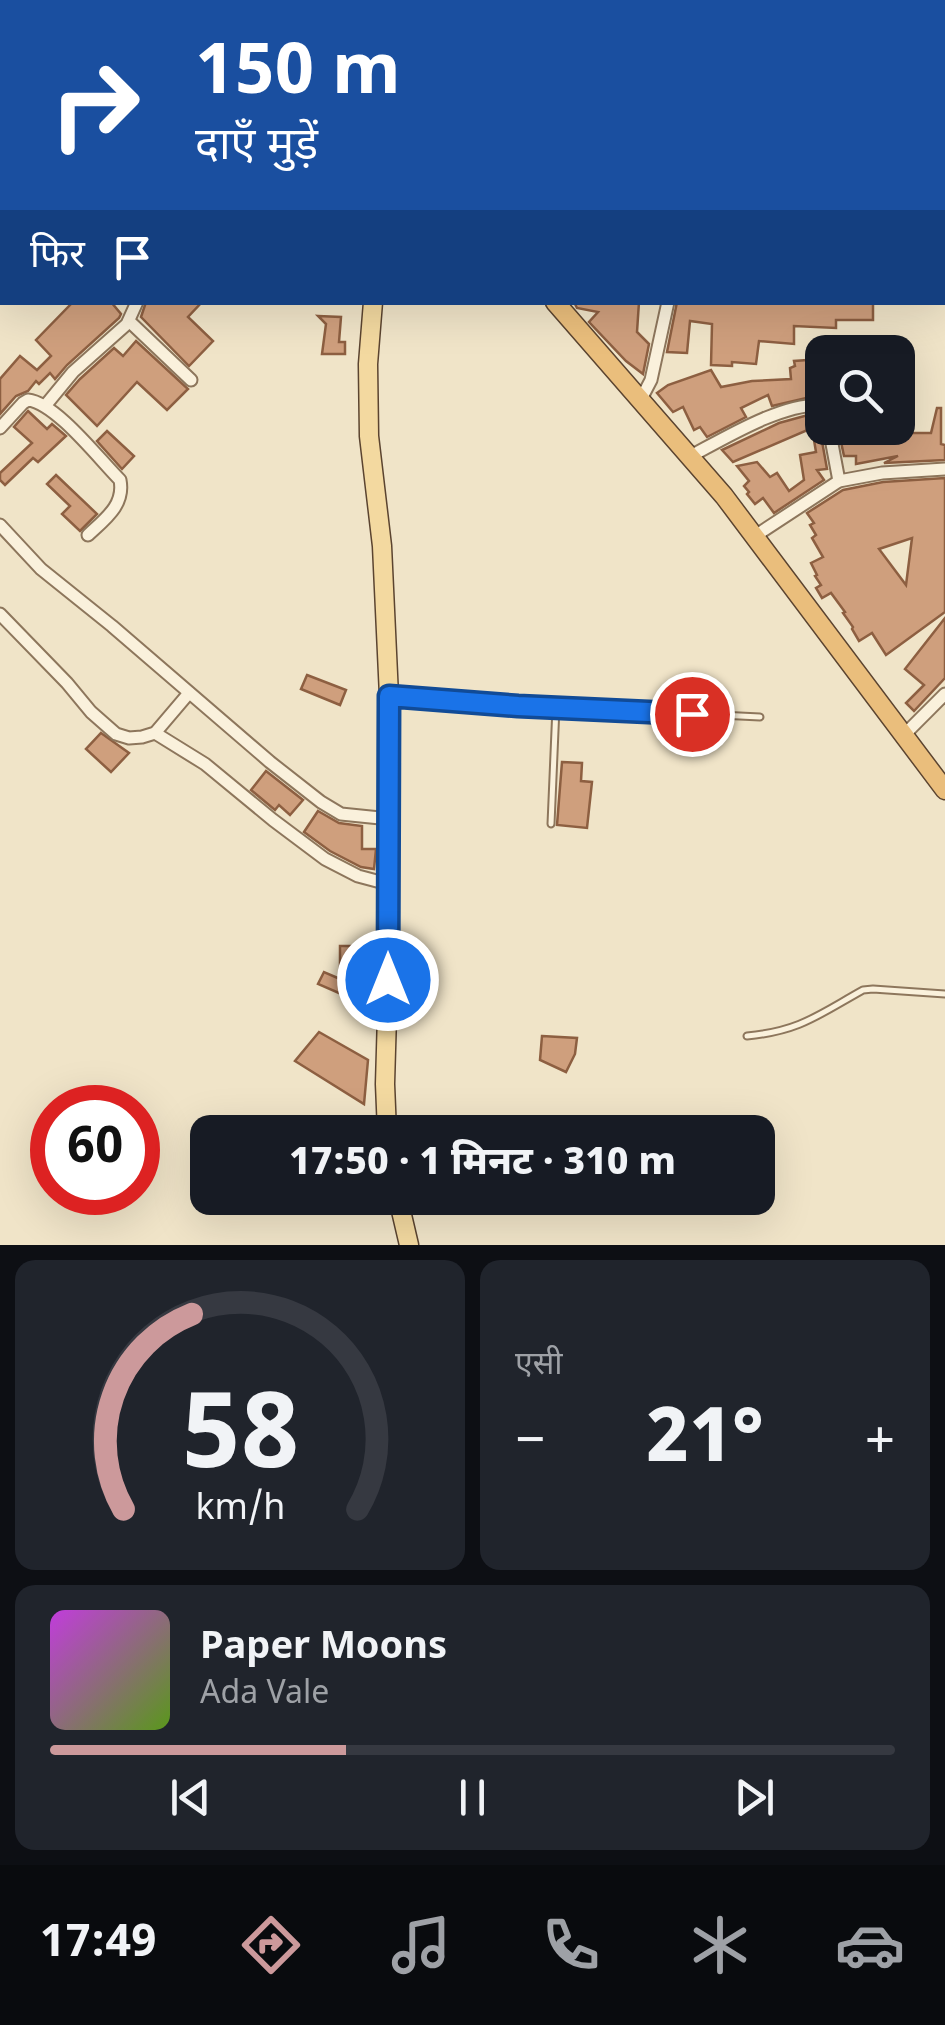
<!DOCTYPE html>
<html lang="hi">
<meta charset="utf-8">
<style>
body{margin:0;font-family:Georgia,"Noto Sans Devanagari",serif;background:#20242c;color:#f1f3f6;height:100vh;display:flex;flex-direction:column;font-size:38px;white-space:nowrap}
*{box-sizing:border-box;margin:0}
p{font-size:32px;color:#9ea1a6}
.icon{flex:none;width:55px;height:55px;fill:none;stroke:currentColor;stroke-width:2;stroke-linecap:round;stroke-linejoin:round}
.map{position:relative;height:1245px;overflow:hidden}
.sheet{display:flex;flex-direction:column;gap:15px;padding:15px;background:#0d0f14;flex:1}
.sheet>*{flex:none}
.banner{position:absolute;left:0px;top:0px;width:945px;height:305px;box-shadow:0 10px 40px #0002;background:#1a4fa0;color:#fff;overflow:hidden}
.buttons{position:absolute;left:805px;top:335px;display:grid;gap:20px}
.buttons a{display:grid;place-items:center;width:110px;height:110px;border-radius:20px;background:#171b24;box-shadow:0 10px 40px #0002;font-size:50px}
.speed{position:absolute;left:30px;top:1085px;display:flex;gap:20px;font-size:50px;font-weight:700;text-align:center}
.speed>*{display:grid;place-content:center;width:130px;height:130px;border-radius:50%;background:#171b24;box-shadow:0 10px 40px #0002;line-height:1}
.speed .limit{border:15px solid #d22;background:#fff;color:#111}
.pin{position:absolute;display:grid;place-items:center;width:85px;height:85px;color:#fff;margin:-42px;border:5px solid #fff;border-radius:50%;box-shadow:0 2px 10px #0007}
.me{position:absolute;width:110px;margin:-55px;rotate:0deg;stroke-linejoin:round;filter:drop-shadow(0 0 8px #0008)}
.turn{display:flex;align-items:center;gap:35px;height:210px;padding:0 30px;font-size:45px}
.turn .icon{width:130px;height:130px;stroke-width:2.5}
.turn b{display:block;font-size:70px;line-height:85px}
.then{display:flex;align-items:center;height:95px;padding:0 30px;background:#0003;gap:20px;font-size:38px}
.big{font-size:75px;font-weight:800;line-height:1.1}
.sheet .widget{flex:1;display:flex;flex-direction:column;justify-content:center;gap:15px;min-width:0;padding:0 35px;border-radius:20px;background:#20242c}
.sheet .dial{align-items:center;gap:0}
.dial svg{height:260px;overflow:visible;fill:none;stroke:#363941;stroke-width:7;stroke-linecap:round;text-anchor:middle}
.dial text{fill:#f1f3f6;stroke:none}
.song{display:flex;align-items:center;gap:30px}
.cover{width:120px;height:120px;border-radius:15px;background:linear-gradient(135deg,hsl(290 70% 55%),hsl(90 70% 35%))}
.played{height:10px;border-radius:5px;background:linear-gradient(90deg,#cc999b 35%,#363941 35%)}
.keys{display:flex;justify-content:space-around;direction:ltr}
.heat{display:flex;justify-content:space-between;align-items:center;font-size:55px;direction:ltr}
.sheet .tiles{flex:1;display:grid;gap:15px;grid-template-columns:1fr 1fr}
.widget:last-child{grid-column:span 2}
.trip{position:absolute;left:190px;top:1115px;width:585px;height:100px;border-radius:20px;background:#171b24;box-shadow:0 10px 40px #0002;font-weight:800;line-height:100px;text-align:center}
.tabs{display:flex;height:160px;justify-content:space-around;align-items:center;background:#090b0e;color:#9ea1a6}
.tabs .icon{width:70px;height:70px}
.tabs .current{color:#cc999b}
.tabs b{font-size:45px;color:#f1f3f6}
.map>svg:first-child{display:block}
</style>
<div class="map">
<svg width="945" height="1245" viewBox="0 0 945 1245">
<rect width="100%" height="100%" fill="#f0e4c8"/>
<g fill="#cf9f7d" stroke="#8d5f41" stroke-width="2.5" fill-rule="evenodd">
<polygon points="73,302 111,302 121,314 119,318 67,365 55,379 50,373 39,384 36,381 28,391 16,396 0,414 0,379 20,356 37,370 51,356 36,340"/>
<polygon points="146,302 202,302 188,317 213,341 189,366 141,317"/>
<polygon points="574,302 639,302 637,332 649,344 643,374 626,361 589,322 598,312 577,308"/>
<polygon points="677,302 873,302 873,320 836,320 836,328 794,326 794,344 759,341 756,364 732,362 732,366 711,365 712,324 690,321 687,353 667,352"/>
<polygon points="318,316 341,317 339,342 345,342 345,354 322,354 326,324"/>
<polygon points="136,341 188,389 167,410 137,382 97,426 66,395 80,379 114,348 123,356"/>
<polygon points="822,359 822,387 820,389 815,389 815,396 772,406 768,395 741,408 746,417 707,437 700,427 694,430 683,407 673,412 657,393 668,385 711,370 721,387 752,381 791,379 790,368 795,366 794,361"/>
<polygon points="937,408 941,408 941,444 945,445 945,460 884,463 898,456 856,464 856,456 844,456 838,428 911,429 910,433 931,433"/>
<polygon points="28,411 47,429 52,424 66,436 38,462 33,458 5,485 0,480 0,473 32,443 14,427"/>
<polygon points="808,415 822,415 820,430 827,469 817,470 824,480 774,513 763,498 755,504 747,494 749,492 744,486 749,481 737,466 757,462 770,477 777,473 789,491 804,480 800,455 816,452 812,428 733,462 722,450 779,423"/>
<polygon points="107,431 134,456 122,469 97,441"/>
<polygon points="56,475 97,514 80,531 62,514 70,506 47,484"/>
<path d="M945,478V612L886,655L872,633L859,641L852,629L853,627L843,613L845,612L831,593L822,598L816,588L821,585L815,576L817,575L811,563L823,557L812,538L816,535L810,525L814,523L807,513L843,490L883,482ZM912,538L906,585L879,549Z"/>
<polygon points="945,618 945,678 914,711 906,703 924,685 905,669"/>
<polygon points="307,675 346,690 340,705 301,689"/>
<polygon points="101,733 129,753 111,772 86,749"/>
<polygon points="562,762 582,763 581,781 592,782 587,828 557,825"/>
<polygon points="266,771 303,800 290,815 279,805 275,810 251,790"/>
<polygon points="318,811 339,823 362,826 362,849 376,849 374,869 361,867 330,851 304,832"/>
<polygon points="340,946 359,946 359,989 355,1000 318,984 324,972 340,979"/>
<polygon points="319,1032 368,1060 364,1104 295,1061"/>
<polygon points="542,1036 577,1038 575,1054 566,1072 540,1060"/>
</g>
<g fill="none" stroke-linecap="round" stroke-linejoin="round">
<g stroke="#8d765c" stroke-width="9">
<g id="service">
<polyline points="392,696 518,705 760,717"/>
<polyline points="551,824 556,707"/>
<path d="M747,1036C800,1031 818,1015 863,990L873,989L945,994"/>
</g>
</g>
<g stroke="#8d765c" stroke-width="15">
<g id="minor">
<polyline points="102,2 105,0"/>
<polyline points="201,2 203,0"/>
<polyline points="0,92 2,90"/>
<polyline points="942,296 945,296"/>
<polyline points="129,321 191,380"/>
<polyline points="640,401 651,380 668,302"/>
<polyline points="45,406 73,372 127,324 137,302"/>
<path d="M0,428L23,403L28,400C56,403 99,459 120,480C125,505 105,519 88,535"/>
<polyline points="829,428 839,481"/>
<path d="M689,457C725,438 782,403 822,405"/>
<polyline points="0,525 41,569 112,626 270,762 321,802 341,814 390,819"/>
<polyline points="755,536 839,481 882,473 945,469"/>
<polyline points="0,614 67,683 91,712 116,734 129,738 142,737 155,733 189,693"/>
<polyline points="155,733 205,764 273,820 325,859 358,876 388,884"/>
<polyline points="903,736 945,694"/>
</g>
</g>
<g stroke="#5b4430" stroke-width="21">
<g id="primary">
<polyline points="373,302 368,364 369,436 382,546 389,696 388,981 385,1084 387,1132"/>
<polyline points="398,1198 409,1245"/>
</g>
</g>
<g stroke="#5b4430" stroke-width="21">
<g id="trunk">
<polyline points="284,0 286,2"/>
<polyline points="555,302 724,496 945,790"/>
</g>
</g>
<use href="#service" stroke="#faf1dc" stroke-width="5"/>
<use href="#minor" stroke="#faf1dc" stroke-width="11"/>
<use href="#primary" stroke="#f3d9a0" stroke-width="18"/>
<use href="#trunk" stroke="#eabe7c" stroke-width="18"/>
</g>
<g fill="none" stroke-linecap="round" stroke-linejoin="round">
<g stroke="#114b97" stroke-width="25">
<polyline id="route" points="388,980 389,696 518,706 692,714"/>
</g>
<use href="#route" stroke="#1a73e8" stroke-width="18"/>
</g>
</svg>
<div class="buttons">
<a><svg class="icon" aria-label="search" viewBox="0 0 24 24"><circle cx="10" cy="10" r="6"/><path d="M15 15l6 6"/></svg></a>
</div>
<div class="speed"><div class="limit">60</div></div>
<div class="pin" style="left:692px;top:714px;background:#d93025"><svg class="icon" aria-label="arrive" viewBox="0 0 24 24"><path d="M6 21V4h12l-3 4 3 4H6"/></svg></div>
<svg class="me" style="left:388px;top:980px" viewBox="-20 -20 40 40"><circle r="17" fill="#1a73e8" stroke="#fff" stroke-width="3"/><path d="M0-11L8 9 0 5-8 9z" fill="#fff"/></svg>
<div class="trip">17:50 · 1 मिनट · 310 m</div>
<div class="banner">
<div class="turn"><svg class="icon" aria-label="right" viewBox="0 0 24 24"><path d="M7 20v-9h11M14 6l5 5-5 5"/></svg><div><b>150 m</b>दाएँ मुड़ें</div></div>
<div class="then">फिर<svg class="icon" aria-label="arrive" viewBox="0 0 24 24"><path d="M6 21V4h12l-3 4 3 4H6"/></svg></div>
</div>
</div>
<section class="sheet">
<div class="tiles">
<div class="widget dial"><svg viewBox="0 0 100 80">
<path d="M14 69A42 42 0 1 1 86 69"/>
<path d="M14 69A42 42 0 0 1 35 9" stroke="#cc999b"/>
<text x="50" y="56" font-size="32" font-weight="700">58</text>
<text x="50" y="72" font-size="11">km/h</text>
</svg></div>
<div class="widget"><p>एसी</p>
<div class="heat"><a>−</a><b class="big">21°</b><a>+</a></div>
</div>
<div class="widget">
<div class="song"><i class="cover"></i><div><b>Paper Moons</b><p>Ada Vale</p></div></div>
<div class="played"></div>
<div class="keys"><svg class="icon" aria-label="previous" viewBox="0 0 24 24"><path d="M18 5L8 12l10 7zM5 5v14"/></svg><svg class="icon" aria-label="pause" viewBox="0 0 24 24"><path d="M8 5v14M16 5v14"/></svg><svg class="icon" aria-label="next" viewBox="0 0 24 24"><path d="M6 5l10 7-10 7zM19 5v14"/></svg></div>
</div>
</div>
</section>
<nav class="tabs">
<b>17:49</b>
<svg class="icon current" aria-label="directions" viewBox="0 0 24 24"><path d="M12 3l9 9-9 9-9-9zM9 14v-3h6M13 9l2 2-2 2"/></svg>
<svg class="icon" aria-label="music" viewBox="0 0 24 24"><path d="M9 18V5l10-2v13"/><circle cx="6" cy="18" r="3"/><circle cx="16" cy="16" r="3"/></svg>
<svg class="icon" aria-label="phone" viewBox="0 0 24 24"><path d="M5 4h4l2 5-3 2q2 4 5 5l2-3 5 2v4C11 20 4 13 5 4z"/></svg>
<svg class="icon" aria-label="climate" viewBox="0 0 24 24"><path d="M12 3v18M4 7l16 10M4 17L20 7"/></svg>
<svg class="icon" aria-label="car" viewBox="0 0 24 24"><path d="M5 17H2v-5l4-1 3-4h7l3 4 3 1v5h-3M9 17h6M6 11h13"/><circle cx="7" cy="17" r="2"/><circle cx="17" cy="17" r="2"/></svg>
</nav>
